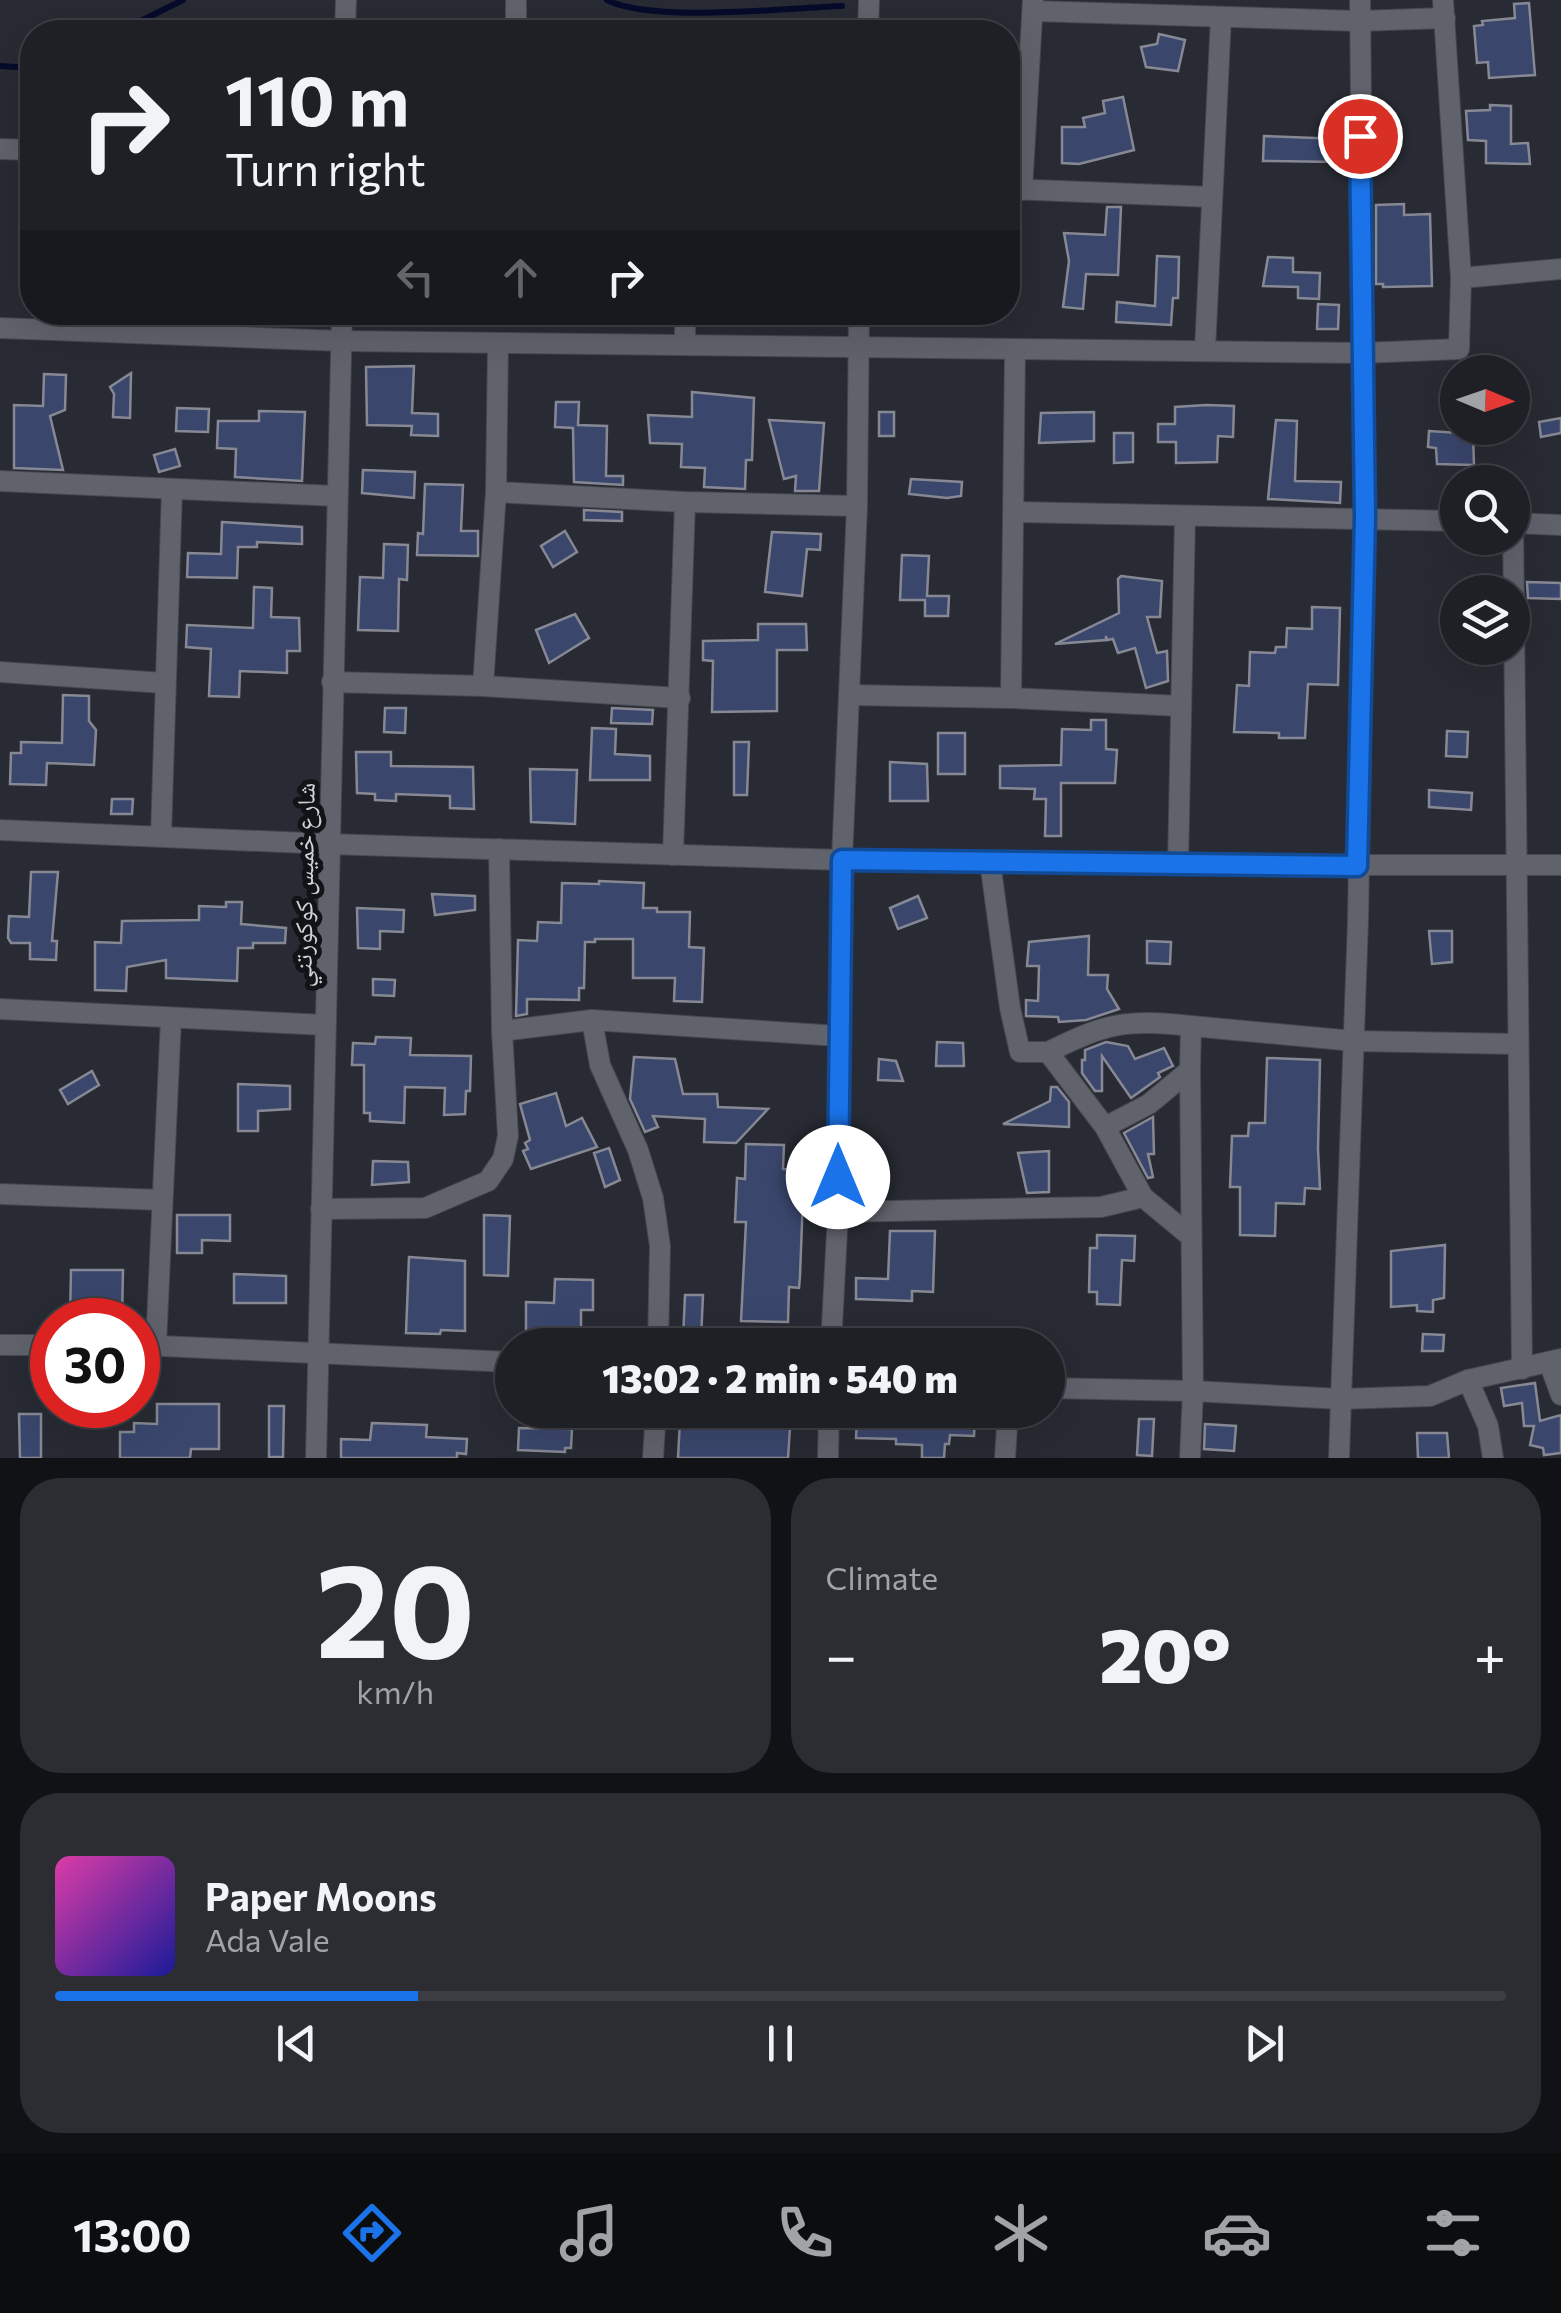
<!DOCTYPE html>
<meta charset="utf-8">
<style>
body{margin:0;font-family:Commissioner,"Noto Naskh Arabic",sans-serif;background:#2b2d32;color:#f1f3f6;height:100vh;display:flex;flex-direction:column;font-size:38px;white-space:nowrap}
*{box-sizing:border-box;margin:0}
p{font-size:32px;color:#a1a3a7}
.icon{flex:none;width:55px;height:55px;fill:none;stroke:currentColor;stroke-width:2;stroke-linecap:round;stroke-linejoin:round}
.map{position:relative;height:1458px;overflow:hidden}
.drawer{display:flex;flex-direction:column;gap:20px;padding:20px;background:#101215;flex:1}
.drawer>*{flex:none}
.guide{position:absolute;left:20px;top:20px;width:1000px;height:305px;border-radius:40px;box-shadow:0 10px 40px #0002,0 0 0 2px #3c3e43;background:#1e2026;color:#f1f3f6;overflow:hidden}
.needle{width:65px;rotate:92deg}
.controls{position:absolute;left:1440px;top:355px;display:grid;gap:20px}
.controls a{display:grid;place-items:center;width:90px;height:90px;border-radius:50%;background:#1e2026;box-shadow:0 10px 40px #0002,0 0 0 2px #3c3e43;font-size:50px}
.speed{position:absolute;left:30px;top:1298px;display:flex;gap:20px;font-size:50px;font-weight:700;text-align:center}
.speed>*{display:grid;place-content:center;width:130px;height:130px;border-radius:50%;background:#1e2026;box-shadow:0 10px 40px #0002,0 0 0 2px #3c3e43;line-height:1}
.speed .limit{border:15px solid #d22;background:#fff;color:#111}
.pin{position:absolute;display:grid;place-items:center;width:85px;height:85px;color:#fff;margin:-42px;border:5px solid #fff;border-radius:50%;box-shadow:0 2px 10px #0007}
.me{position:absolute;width:110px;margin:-55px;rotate:0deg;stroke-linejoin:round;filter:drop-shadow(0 0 8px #0008)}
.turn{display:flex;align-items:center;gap:35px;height:210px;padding:0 40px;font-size:45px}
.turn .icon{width:130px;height:130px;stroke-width:2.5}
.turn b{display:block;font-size:70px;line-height:85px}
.lanes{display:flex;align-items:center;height:95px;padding:0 40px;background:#0003;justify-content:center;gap:50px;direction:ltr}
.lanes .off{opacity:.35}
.big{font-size:75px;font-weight:800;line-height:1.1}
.drawer .widget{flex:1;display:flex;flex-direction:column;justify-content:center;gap:15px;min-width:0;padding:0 35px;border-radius:40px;background:#2b2d32}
.drawer .dial{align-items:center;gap:0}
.dial b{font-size:130px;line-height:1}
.song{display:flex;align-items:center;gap:30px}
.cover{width:120px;height:120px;border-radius:15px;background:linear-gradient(135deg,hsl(320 70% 55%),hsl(240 70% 35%))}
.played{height:10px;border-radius:5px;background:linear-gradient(90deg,#1a73e8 25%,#3c3e43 25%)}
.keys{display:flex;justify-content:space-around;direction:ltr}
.heat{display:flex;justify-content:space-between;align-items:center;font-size:55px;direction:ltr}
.drawer .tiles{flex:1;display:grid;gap:20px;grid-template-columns:1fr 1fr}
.widget:last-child{grid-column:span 2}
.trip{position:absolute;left:495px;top:1328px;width:570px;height:100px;border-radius:50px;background:#1e2026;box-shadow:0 10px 40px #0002,0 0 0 2px #3c3e43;font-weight:800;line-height:100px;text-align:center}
.dock{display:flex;height:160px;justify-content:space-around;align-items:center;background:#0c0d0f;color:#a1a3a7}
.dock .icon{width:70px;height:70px}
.dock .on{color:#1a73e8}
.dock b{font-size:45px;color:#f1f3f6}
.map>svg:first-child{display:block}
</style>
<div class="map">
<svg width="1561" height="1458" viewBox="0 0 1561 1458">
<rect width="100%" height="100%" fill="#282b33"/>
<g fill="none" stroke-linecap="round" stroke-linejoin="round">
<g stroke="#060b2b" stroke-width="6">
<path d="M607,0C652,23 788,8 842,6"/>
<polyline points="118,32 183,0"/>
<polyline points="0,66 32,68"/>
</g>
</g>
<g fill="#3a466c" stroke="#868993" stroke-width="2.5">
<polygon points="1529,3 1535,75 1489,78 1488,62 1477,63 1474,26 1483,25 1482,21 1515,18 1514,4"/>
<polygon points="1159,34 1185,40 1178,71 1146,67 1141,47 1157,44"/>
<polygon points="1123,97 1134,150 1079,164 1062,163 1062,127 1085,127 1083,118 1105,113 1103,101"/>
<polygon points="1490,105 1511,106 1511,144 1528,143 1530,164 1486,163 1486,141 1468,140 1466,111 1490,110"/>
<polygon points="1264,136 1340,139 1339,162 1263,161"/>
<polygon points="1404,204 1404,215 1430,214 1432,286 1383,287 1383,284 1376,284 1376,205"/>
<polygon points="1107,207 1121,207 1118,275 1086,274 1083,309 1063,307 1069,261 1064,233 1105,235"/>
<polygon points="1157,256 1179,257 1178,298 1173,298 1171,325 1116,322 1117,302 1155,306"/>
<polygon points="1268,257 1293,258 1293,272 1320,273 1319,299 1298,298 1298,287 1263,286"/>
<polygon points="1318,304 1339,305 1338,329 1317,329"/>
<polygon points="414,366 412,413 438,414 438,436 411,435 412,426 367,425 366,367"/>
<polygon points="131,373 130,418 113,417 114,394 110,387"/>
<polygon points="44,374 66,375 65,410 50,416 63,470 14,468 14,405 43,406"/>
<polygon points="692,392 754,398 752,460 746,460 745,489 704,487 705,468 681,467 682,444 650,443 648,415 692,417"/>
<polygon points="556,402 579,402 578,425 607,426 606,476 623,476 623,485 574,482 573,428 555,427"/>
<polygon points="1206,405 1234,406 1233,437 1218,436 1217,462 1176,463 1176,442 1158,442 1158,424 1175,424 1175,407"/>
<polygon points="177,408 209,409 208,432 176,431"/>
<polygon points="259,411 305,412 302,481 235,477 236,449 217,448 218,421 259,421"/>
<rect x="879" y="412" width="15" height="24"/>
<polygon points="1094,412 1094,441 1039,443 1041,413"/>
<polygon points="1561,418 1561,433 1541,437 1539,422"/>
<polygon points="769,420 824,423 819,491 795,491 796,476 784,479"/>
<polygon points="1276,420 1297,421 1295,481 1341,482 1340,503 1268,499"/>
<polygon points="1429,431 1473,434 1474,465 1437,464 1436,448 1428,447"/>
<polygon points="1114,433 1133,433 1133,462 1114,463"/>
<polygon points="175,449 180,466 159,472 154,455"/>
<polygon points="363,470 415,472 414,498 362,493"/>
<polygon points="911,479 962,482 961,496 947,498 909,494"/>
<polygon points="425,484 463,485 461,531 478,531 478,556 417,555 418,533 423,534"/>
<polygon points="584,510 622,512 622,521 584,520"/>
<polygon points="222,522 302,527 302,544 257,542 257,547 238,547 237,578 187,577 188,553 221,554"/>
<polygon points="565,531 577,552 553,567 541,546"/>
<polygon points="772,532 821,534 820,550 807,549 802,596 765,592"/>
<polygon points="384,544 408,545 407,580 399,579 398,631 358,630 360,577 383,578"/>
<polygon points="902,555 929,556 927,596 949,596 948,616 925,616 925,600 900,600"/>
<polygon points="1121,576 1162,581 1160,617 1147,617 1157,653 1167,651 1168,681 1146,688 1135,648 1118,653 1113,639 1107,640 1106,636 1106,640 1055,644 1119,613 1118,579"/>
<polygon points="1527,582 1561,583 1561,599 1528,598"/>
<polygon points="254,587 272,588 271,617 299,618 300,651 287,651 287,673 240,671 239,697 209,696 211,649 186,647 187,625 253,628"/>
<polygon points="1312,607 1340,608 1338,685 1308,684 1305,738 1279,738 1279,733 1234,732 1237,685 1249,686 1250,652 1275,653 1276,647 1286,647 1287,628 1312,629"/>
<polygon points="575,614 589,638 549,663 536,630"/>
<polygon points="758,624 806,624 807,650 777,650 777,711 712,712 713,661 703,660 703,641 758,640"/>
<polygon points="63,695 89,696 89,721 96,730 94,765 47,763 46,785 10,784 11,753 21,753 21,742 62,743"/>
<polygon points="385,708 406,708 405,733 384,732"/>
<polygon points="612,708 653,710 652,724 611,723"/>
<polygon points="1091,720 1106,720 1106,749 1117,750 1115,783 1061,783 1061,836 1045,836 1046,799 1034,799 1035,789 1000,788 1000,766 1061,765 1062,729 1091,730"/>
<polygon points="592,728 616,729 615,754 650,756 650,780 590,780"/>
<polygon points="1447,731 1468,732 1467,757 1446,756"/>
<rect x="938" y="733" width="27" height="41"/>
<polygon points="734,742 749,742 747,795 734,795"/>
<polygon points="356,752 391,752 391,766 473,767 474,809 450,808 450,796 396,794 396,801 375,800 375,794 357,793"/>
<polygon points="890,762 927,764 928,801 890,801"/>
<polygon points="530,769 577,770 575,824 531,822"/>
<polygon points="1429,790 1472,793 1471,810 1429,807"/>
<polygon points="112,799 133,799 132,814 111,814"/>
<polygon points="31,872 58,872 52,941 57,941 56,960 30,959 30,943 11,943 8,938 9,916 29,917"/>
<polygon points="599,881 644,883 643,908 657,908 657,912 690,912 689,947 704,948 702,1002 674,1001 675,978 633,978 633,939 595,939 595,942 585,942 584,988 579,988 579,1000 527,999 527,1014 516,1016 518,940 537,941 538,922 561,923 562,883 599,884"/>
<polygon points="432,894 475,896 475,910 435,915"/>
<polygon points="918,896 927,918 898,929 890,908"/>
<polygon points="226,902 242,902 241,924 286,928 285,943 253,943 253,948 238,948 237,981 166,978 166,960 127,967 126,991 95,990 95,942 121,943 122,921 199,920 199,906 226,907"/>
<polygon points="357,908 404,910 403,932 380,931 380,949 358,948"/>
<polygon points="1429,931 1452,931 1452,962 1432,964"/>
<polygon points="1089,936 1088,975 1108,975 1107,989 1119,1009 1086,1020 1059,1022 1058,1017 1026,1016 1026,1000 1038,1001 1039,966 1027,966 1029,942"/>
<polygon points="1147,941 1171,942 1170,964 1147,963"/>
<polygon points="373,979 395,980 394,996 373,995"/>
<polygon points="376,1037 411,1038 410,1055 471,1056 470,1091 466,1091 465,1114 444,1115 445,1088 405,1087 404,1123 370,1121 370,1113 364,1113 364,1065 352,1065 353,1043 375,1044"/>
<polygon points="937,1042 963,1043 964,1066 936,1066"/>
<polygon points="1106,1042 1128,1046 1135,1059 1164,1048 1173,1066 1158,1073 1160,1077 1131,1098 1102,1056 1102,1091 1095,1091 1082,1073 1082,1060 1085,1060 1085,1050"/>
<polygon points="634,1057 675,1059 683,1094 717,1094 718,1107 768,1109 736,1143 704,1142 705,1119 653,1116 658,1127 645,1132 630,1099"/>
<polygon points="1267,1058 1320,1060 1318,1149 1320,1189 1305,1188 1304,1204 1276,1203 1275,1236 1240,1235 1240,1187 1230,1187 1232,1136 1248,1136 1249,1123 1265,1123"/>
<polygon points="879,1059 896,1061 903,1081 878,1080"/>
<polygon points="92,1071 99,1085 68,1104 60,1090"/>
<polygon points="238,1084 290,1086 290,1109 258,1111 258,1131 238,1131"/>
<polygon points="1051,1087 1057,1087 1069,1102 1069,1127 1003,1124 1050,1101"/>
<polygon points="556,1093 566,1126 582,1118 597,1147 531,1169 523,1151 528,1149 525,1143 530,1140 520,1104"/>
<polygon points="1153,1117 1154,1154 1148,1154 1153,1177 1148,1178 1124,1133"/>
<polygon points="746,1144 784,1145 783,1169 804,1170 800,1276 799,1288 789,1287 788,1322 741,1321 746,1222 735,1222 737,1178 745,1179"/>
<polygon points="609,1148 620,1180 605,1187 594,1153"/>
<polygon points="1049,1151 1049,1192 1027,1193 1018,1153"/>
<polygon points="373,1161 408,1162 409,1182 372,1185"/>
<polygon points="177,1215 230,1215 230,1241 202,1240 202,1253 177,1253"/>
<polygon points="484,1215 510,1216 508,1276 484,1275"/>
<polygon points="890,1231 935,1231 933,1292 912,1291 912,1301 856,1299 856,1278 888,1279"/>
<polygon points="1097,1235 1135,1236 1134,1261 1122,1260 1120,1305 1097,1304 1097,1292 1089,1292 1090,1248 1097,1248"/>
<polygon points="1445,1245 1444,1298 1433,1300 1433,1312 1417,1311 1417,1305 1391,1307 1391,1251"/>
<polygon points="409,1257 465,1261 465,1331 441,1330 440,1334 406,1333"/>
<polygon points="71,1270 123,1270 122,1319 70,1318"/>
<polygon points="234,1274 286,1276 286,1303 234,1303"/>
<polygon points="555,1279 593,1280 593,1310 581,1310 581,1341 526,1337 526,1302 554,1303"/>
<polygon points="685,1295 703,1295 701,1340 683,1339"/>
<polygon points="1423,1334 1444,1335 1443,1351 1422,1351"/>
<polygon points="1535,1383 1540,1421 1561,1415 1561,1453 1544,1455 1543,1448 1530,1445 1534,1426 1524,1426 1522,1403 1504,1406 1501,1388"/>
<polygon points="157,1404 219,1404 219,1449 191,1449 190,1458 120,1458 120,1432 134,1432 134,1423 157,1424"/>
<polygon points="269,1406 284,1406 283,1457 269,1457"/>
<polygon points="915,1411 975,1415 974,1436 950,1435 949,1444 945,1444 944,1458 922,1458 922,1445 896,1444 896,1439 856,1438 857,1418 915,1420"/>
<polygon points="19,1414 41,1414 41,1458 20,1458"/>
<polygon points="1139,1419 1154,1419 1152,1456 1137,1455"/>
<polygon points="680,1420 790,1428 788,1458 678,1458"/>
<polygon points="372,1423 427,1425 426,1437 467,1439 466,1454 457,1453 457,1458 341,1458 341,1439 370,1440"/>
<polygon points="1205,1424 1236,1426 1234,1451 1204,1449"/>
<polygon points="519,1428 572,1429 571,1448 565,1448 565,1452 518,1450"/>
<polygon points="1417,1433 1447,1433 1449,1458 1418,1458"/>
</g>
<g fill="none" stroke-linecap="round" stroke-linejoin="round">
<g stroke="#46484f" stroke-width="22">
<g id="street">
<polyline points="516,0 516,32"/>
<polyline points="1443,0 1461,278 1561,269"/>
<polyline points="1033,11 1359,21 1445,18"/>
<polyline points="345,32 346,0"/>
<polyline points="868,32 869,0"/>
<polyline points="0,149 32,150"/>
<polyline points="1008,189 1212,197"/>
<polyline points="1022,190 1033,0"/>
<polyline points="859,312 857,506 842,860 1178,865 1561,865"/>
<polyline points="0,328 342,341 1362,353 1459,349 1461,278"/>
<polyline points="685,345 685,312"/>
<polyline points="1205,350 1221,17"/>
<polyline points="0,481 336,496"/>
<polyline points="496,492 685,502 857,506"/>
<polyline points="1014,512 1458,521"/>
<polyline points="1512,523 1561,525"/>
<polyline points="1513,523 1522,1369"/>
<polyline points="0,672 164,683"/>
<polyline points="332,682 483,686 680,698"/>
<polyline points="483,686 496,492 498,343"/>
<polyline points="849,695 1011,698 1181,706"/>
<polyline points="1011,698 1015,349"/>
<polyline points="0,830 329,844 842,860 838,1212 831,1345"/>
<polyline points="161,836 172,489"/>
<polyline points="499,849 502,1031 592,1020 839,1036"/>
<polyline points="673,855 685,502"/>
<polyline points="990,862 1010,1008 1020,1052 1048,1052 1105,1127 1143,1197 1189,1235"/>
<polyline points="1178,865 1185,516"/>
<polyline points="0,1009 325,1025"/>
<polyline points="592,1020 600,1065 638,1150 653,1198 660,1246 658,1345"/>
<path d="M1048,1052C1107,1023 1124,1019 1191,1026"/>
<polyline points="1190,1070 1193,1391 1190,1458"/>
<polyline points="1105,1127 1149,1104 1190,1070 1191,1026 1354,1041 1517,1044"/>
<polyline points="0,1194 162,1200"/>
<polyline points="321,1209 425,1208 488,1181 503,1159 508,1136 502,1031"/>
<polyline points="838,1212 1101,1207 1143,1197"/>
<polyline points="0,1345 52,1345"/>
<polyline points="138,1345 512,1362"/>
<polyline points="156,1345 171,1018"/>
<polyline points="1549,1362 1561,1395"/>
<polyline points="1468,1380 1488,1426 1493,1458"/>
<polyline points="1048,1388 1193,1391 1341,1399 1358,920 1365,517 1360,0"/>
<polyline points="316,1458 342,312"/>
<polyline points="653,1458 656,1410"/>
<polyline points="828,1458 829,1410"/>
<polyline points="1005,1458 1008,1410"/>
<polyline points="1339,1458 1341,1399 1430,1396 1468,1380 1561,1359"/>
</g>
</g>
<use href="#street" stroke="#60636c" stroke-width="20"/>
</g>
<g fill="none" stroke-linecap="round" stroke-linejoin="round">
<g stroke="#114b97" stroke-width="25">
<polyline id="route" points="838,1177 842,860 1357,866 1365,517 1360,136"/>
</g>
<use href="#route" stroke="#1a73e8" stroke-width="18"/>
</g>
<g text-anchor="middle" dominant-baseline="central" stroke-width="10" stroke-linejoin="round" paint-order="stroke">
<g font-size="25" fill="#d0d2d7" stroke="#121317">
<text transform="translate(303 885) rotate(-89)">شارع خميس كوكورتني</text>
</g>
</g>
</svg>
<div class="controls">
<a><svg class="needle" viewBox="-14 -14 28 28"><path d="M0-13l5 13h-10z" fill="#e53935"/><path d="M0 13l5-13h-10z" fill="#a1a3a7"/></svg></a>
<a><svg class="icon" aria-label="search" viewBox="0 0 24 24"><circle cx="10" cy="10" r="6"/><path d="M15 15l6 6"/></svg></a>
<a><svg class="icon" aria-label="layers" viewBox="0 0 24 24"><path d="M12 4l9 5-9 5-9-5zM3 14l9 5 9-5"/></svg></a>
</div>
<div class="speed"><div class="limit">30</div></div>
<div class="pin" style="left:1360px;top:136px;background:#d93025"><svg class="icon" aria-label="arrive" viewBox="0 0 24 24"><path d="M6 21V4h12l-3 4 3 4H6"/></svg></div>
<svg class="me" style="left:838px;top:1177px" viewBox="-20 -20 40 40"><circle r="19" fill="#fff"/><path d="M0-13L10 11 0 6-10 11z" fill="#1a73e8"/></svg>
<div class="trip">13:02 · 2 min · 540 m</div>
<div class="guide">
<div class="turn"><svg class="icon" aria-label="right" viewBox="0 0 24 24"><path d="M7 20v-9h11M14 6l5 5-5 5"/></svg><div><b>110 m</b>Turn right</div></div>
<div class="lanes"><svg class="icon off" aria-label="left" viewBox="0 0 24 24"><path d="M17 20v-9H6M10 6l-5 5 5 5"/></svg><svg class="icon off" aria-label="ahead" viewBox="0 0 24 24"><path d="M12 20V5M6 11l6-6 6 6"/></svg><svg class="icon" aria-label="right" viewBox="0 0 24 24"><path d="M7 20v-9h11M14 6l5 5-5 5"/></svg></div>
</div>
</div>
<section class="drawer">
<div class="tiles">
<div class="widget dial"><b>20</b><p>km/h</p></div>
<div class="widget"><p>Climate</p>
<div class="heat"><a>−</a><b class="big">20°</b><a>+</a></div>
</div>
<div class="widget">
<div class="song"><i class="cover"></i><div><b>Paper Moons</b><p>Ada Vale</p></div></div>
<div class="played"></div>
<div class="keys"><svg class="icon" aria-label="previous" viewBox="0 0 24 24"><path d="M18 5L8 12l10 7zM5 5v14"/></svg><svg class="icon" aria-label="pause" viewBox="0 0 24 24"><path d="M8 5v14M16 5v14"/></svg><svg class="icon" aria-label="next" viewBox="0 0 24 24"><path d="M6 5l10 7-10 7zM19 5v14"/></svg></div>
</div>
</div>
</section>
<nav class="dock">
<b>13:00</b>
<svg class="icon on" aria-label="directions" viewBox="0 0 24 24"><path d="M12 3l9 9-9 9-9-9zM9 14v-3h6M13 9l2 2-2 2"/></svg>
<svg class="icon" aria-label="music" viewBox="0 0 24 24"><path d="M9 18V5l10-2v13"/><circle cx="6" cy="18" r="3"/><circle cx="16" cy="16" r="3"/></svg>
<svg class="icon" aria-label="phone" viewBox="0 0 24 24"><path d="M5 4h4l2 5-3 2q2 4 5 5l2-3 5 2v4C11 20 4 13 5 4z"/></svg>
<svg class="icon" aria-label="climate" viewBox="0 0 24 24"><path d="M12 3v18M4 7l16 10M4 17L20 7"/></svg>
<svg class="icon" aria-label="car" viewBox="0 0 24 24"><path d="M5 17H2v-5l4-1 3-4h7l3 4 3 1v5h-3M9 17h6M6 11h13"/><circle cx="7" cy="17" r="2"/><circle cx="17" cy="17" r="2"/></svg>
<svg class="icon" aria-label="filters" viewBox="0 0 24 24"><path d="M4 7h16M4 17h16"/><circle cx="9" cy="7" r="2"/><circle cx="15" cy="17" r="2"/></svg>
</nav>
